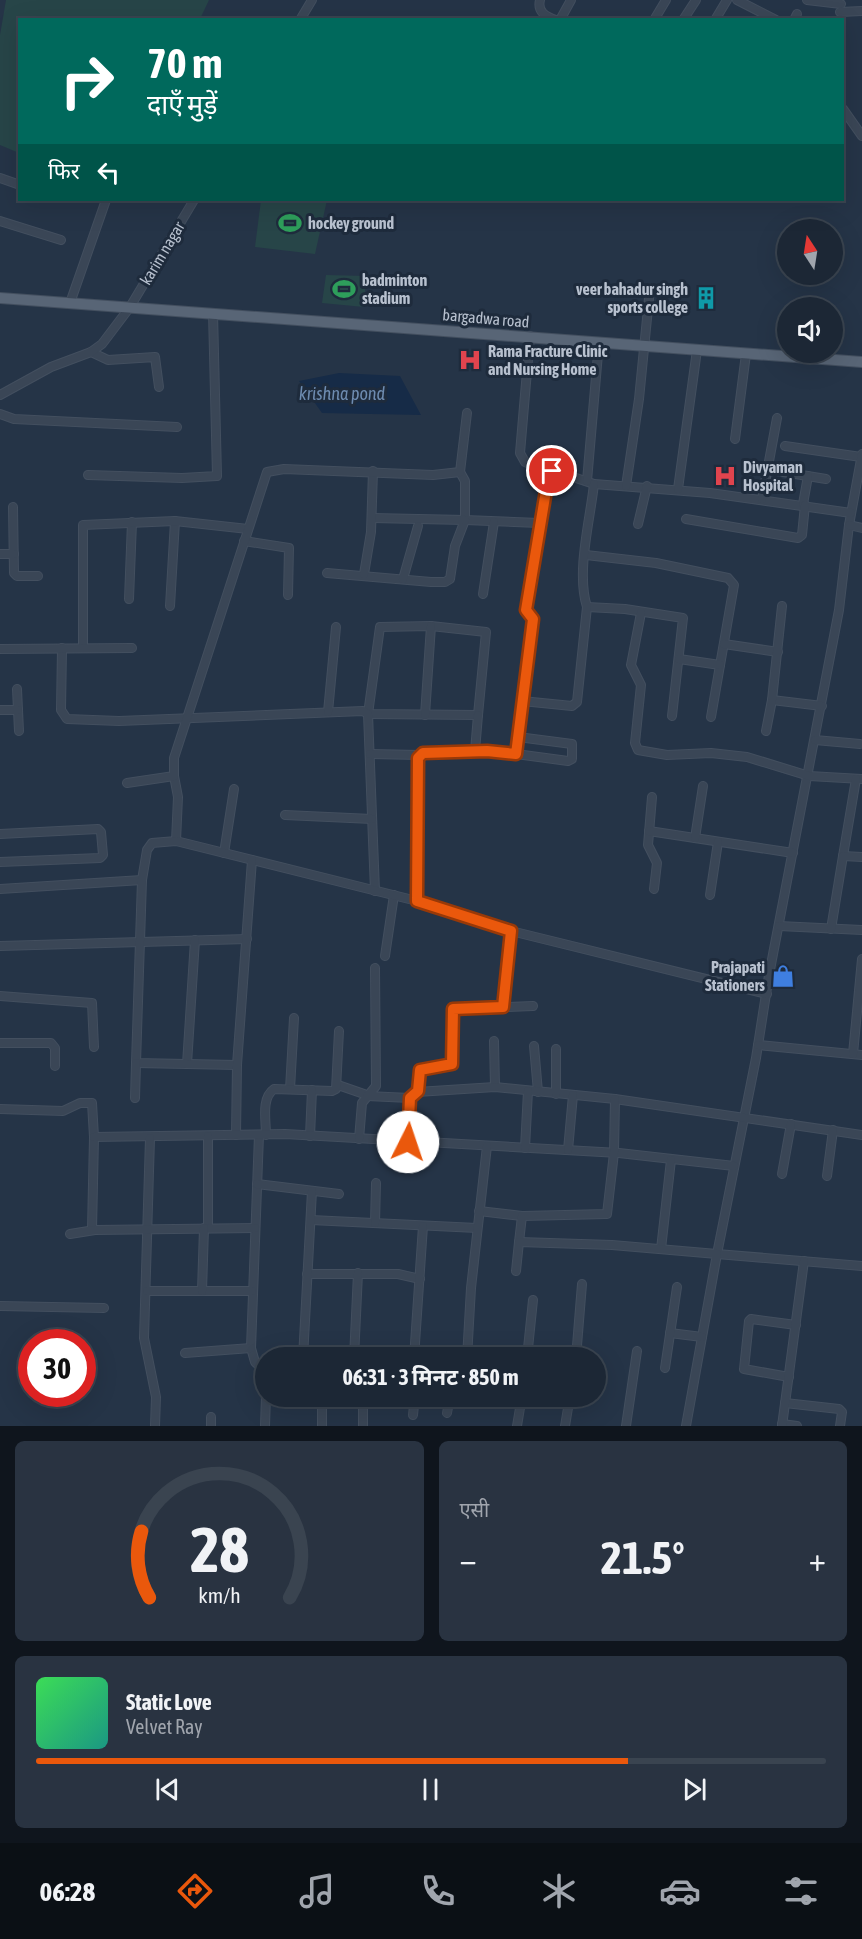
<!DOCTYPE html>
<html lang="hi">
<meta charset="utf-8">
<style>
body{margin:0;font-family:"Asap Condensed","Noto Sans Devanagari",sans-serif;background:#293341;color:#f1f3f6;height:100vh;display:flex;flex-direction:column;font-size:22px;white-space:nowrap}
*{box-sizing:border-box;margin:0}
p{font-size:20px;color:#a0a5ad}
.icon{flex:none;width:33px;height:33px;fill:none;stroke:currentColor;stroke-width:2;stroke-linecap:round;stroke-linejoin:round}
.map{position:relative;height:1426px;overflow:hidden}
.drawer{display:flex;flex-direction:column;gap:15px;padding:15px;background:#0f151d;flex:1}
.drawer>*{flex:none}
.hud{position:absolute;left:18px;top:18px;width:826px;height:183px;border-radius:0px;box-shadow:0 6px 24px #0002,0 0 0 2px #3a4450;background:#00695c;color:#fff;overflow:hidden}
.needle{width:39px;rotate:348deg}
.buttons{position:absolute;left:777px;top:219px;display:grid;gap:12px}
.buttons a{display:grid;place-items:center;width:66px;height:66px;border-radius:50%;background:#1c2735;box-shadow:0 6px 24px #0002,0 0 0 2px #3a4450;font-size:30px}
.speed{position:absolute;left:18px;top:1329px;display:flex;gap:12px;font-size:30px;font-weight:700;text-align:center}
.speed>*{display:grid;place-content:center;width:78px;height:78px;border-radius:50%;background:#1c2735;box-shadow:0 6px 24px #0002,0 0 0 2px #3a4450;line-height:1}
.speed .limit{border:9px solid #d22;background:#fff;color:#111}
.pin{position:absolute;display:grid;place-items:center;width:51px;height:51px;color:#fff;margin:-26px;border:3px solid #fff;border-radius:50%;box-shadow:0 2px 6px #0007}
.me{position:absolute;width:66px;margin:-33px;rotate:4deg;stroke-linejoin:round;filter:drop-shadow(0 0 4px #0008)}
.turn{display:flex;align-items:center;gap:21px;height:126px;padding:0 30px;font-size:27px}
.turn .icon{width:78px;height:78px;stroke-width:2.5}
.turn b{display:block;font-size:42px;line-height:51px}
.then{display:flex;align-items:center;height:57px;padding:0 30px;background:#0003;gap:12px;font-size:22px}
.big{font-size:45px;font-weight:700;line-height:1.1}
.drawer .widget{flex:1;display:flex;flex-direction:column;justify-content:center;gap:9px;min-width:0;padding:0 21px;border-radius:9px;background:#293341}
.drawer .dial{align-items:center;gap:0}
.dial svg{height:156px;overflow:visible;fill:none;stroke:#3a4450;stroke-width:7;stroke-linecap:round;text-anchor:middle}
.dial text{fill:#f1f3f6;stroke:none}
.song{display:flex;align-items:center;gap:18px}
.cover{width:72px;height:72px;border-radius:9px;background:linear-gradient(135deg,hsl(130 70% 55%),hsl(170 70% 35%))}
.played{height:6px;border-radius:3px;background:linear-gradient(90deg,#ea580c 75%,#3a4450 75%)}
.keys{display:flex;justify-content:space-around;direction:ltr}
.heat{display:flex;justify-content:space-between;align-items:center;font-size:33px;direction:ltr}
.drawer .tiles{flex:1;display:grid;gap:15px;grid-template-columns:1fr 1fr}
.widget:last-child{grid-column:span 2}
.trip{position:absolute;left:255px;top:1347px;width:351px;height:60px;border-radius:30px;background:#1c2735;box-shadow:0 6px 24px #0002,0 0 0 2px #3a4450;font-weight:700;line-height:60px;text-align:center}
.tabs{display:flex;height:96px;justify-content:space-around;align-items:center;background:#0b1015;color:#a0a5ad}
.tabs .icon{width:42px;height:42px}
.tabs .on{color:#ea580c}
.tabs b{font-size:27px;color:#f1f3f6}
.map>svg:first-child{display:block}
</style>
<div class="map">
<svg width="862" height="1426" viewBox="0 0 862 1426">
<rect width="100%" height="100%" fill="#253447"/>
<g fill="#274548">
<polygon points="6,0 209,0 200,19 20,20 19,153 0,145 0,35"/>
<polygon points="261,200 327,200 315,254 255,247"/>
<polygon points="326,275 366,276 364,307 322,303"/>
</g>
<polygon fill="#162b47" points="339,373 400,376 421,415 322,413 299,381"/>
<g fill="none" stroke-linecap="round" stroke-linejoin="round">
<g stroke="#434f5f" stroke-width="10">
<g id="minor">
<path d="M540,0C537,12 546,17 556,20"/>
<polyline points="737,0 776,20"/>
<polyline points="807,0 841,4"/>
<polyline points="840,12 862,11"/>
<polyline points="300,20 312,0"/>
<polyline points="560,20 571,0"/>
<polyline points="654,20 666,0"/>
<polyline points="683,20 696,0"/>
<polyline points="715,20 727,0"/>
<polyline points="794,20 797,14"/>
<polyline points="843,109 862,136"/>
<polyline points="0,178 20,185"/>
<polyline points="0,221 61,240"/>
<polyline points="70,303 106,200"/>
<polyline points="530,336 520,453 525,462 549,473"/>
<polyline points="91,352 108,360 155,357 159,387"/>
<polyline points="0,395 51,367 91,352 102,344 130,307 194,200"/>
<polyline points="0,414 14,419 177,427"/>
<polyline points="735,439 746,354"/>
<polyline points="785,446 861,457"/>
<polyline points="862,454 849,525 839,610 769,975 756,1058 717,1254 862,1266"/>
<polyline points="460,472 465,481 465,520 539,523 549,473 555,471 594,484 710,493 851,513"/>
<polyline points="783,472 826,479"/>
<polyline points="88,475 182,478 217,476 213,313"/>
<polyline points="587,481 599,342"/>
<polyline points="626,486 639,399 650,288"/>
<polyline points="678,489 697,350"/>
<polyline points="762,499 777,418"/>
<polyline points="803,504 808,476"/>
<polyline points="13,507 14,573 17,576 38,576"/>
<polyline points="686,519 798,538 802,535 805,505"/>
<polyline points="638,524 647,486"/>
<polyline points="849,525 862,528"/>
<polyline points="244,541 289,548 288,595"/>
<polyline points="0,554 14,554"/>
<polyline points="586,555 656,563 728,578 734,585 711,717"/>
<polyline points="327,573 431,582 445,582 450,579 455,546 465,520 372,518"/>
<polyline points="364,574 371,532 373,471"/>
<polyline points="403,579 418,526"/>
<polyline points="483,594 494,522"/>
<polyline points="129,599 132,522"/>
<polyline points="170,606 175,521"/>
<polyline points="587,607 625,609 683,618 672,716"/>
<polyline points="641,613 631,665 641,685 635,743 638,750 667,755 711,753 747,757 809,776 862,779"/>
<polygon points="431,626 486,632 478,715 368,714 380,627"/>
<polyline points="724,644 778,652"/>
<polyline points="62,648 61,710 67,719 119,721 363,711 368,714 375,891"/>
<polyline points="83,648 83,525 175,521 248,529"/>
<polyline points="0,649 132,648"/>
<polyline points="679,659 720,665"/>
<polyline points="17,689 19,731"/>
<polyline points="772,700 822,706"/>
<path d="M522,701L572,706L577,702L587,607C576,572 590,521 594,484"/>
<polyline points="0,710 18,710"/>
<polyline points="328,712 336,627"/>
<polyline points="425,715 431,626"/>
<polyline points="766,731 772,700 782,606"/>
<polyline points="815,740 860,744"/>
<polyline points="475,751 478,715"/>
<polyline points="370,754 420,755"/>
<polyline points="516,754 568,761 572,759 572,744 518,737"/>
<polyline points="174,776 178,797 176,841"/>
<polyline points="127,783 174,776 174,758 267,472 284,469 433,475 460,472 467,413"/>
<polyline points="652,797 648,845 657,863 654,889"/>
<polyline points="285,815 372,819"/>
<polyline points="649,831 793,853"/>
<polyline points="0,834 98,829 101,832 103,855 100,858 0,862"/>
<polyline points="695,838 703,786"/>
<polyline points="224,853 234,789"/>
<polyline points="843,856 856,779"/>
<polyline points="0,889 142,880"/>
<polyline points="710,895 718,842"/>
<polyline points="417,901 420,755 475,751 516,754 533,619 526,610 539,523"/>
<polyline points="779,926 862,930"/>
<polyline points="831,929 843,856 862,857"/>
<polyline points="0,946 247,939"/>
<polyline points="385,956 394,895"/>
<polyline points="0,996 92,1003 94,1047"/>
<polyline points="503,1007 511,931"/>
<polyline points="494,1041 495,1087"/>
<polyline points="0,1043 51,1043 55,1048 55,1066"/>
<polyline points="758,1045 862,1055"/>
<polyline points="534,1046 538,1092"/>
<polyline points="853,1054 862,959"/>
<polyline points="187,1064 195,940"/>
<polyline points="237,1065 136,1063 142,880 147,850 152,843 176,841 417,901 511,931 767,994"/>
<polyline points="338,1085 364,1094"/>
<polyline points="290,1089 294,1018"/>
<polyline points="417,1092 495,1087 615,1099 862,1135"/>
<polyline points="556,1094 556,1049"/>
<polyline points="367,1096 410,1098 408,1142"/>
<polyline points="135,1098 136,1063"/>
<polyline points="410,1098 418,1091 420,1070 452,1063 453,1009 533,1006"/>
<polyline points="0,1109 63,1111 80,1103 92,1103 94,1137 92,1230"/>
<polyline points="236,1135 237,1065 252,860"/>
<polyline points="259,1135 251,1348 255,1362 266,1372"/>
<path d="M266,1135C266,1120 261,1098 274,1089L332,1091L336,1089L339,1031"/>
<polyline points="310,1136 312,1090"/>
<polyline points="94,1137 285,1134 619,1153 734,1166"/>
<polyline points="150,1138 144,1338 156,1397 155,1426"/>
<polyline points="359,1139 362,1103 376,1086 375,968"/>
<polyline points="525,1148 528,1091"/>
<polyline points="568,1150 573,1095"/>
<polyline points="782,1174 791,1124"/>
<polyline points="827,1176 833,1130"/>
<polyline points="257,1184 339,1194"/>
<polyline points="479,1211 522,1216"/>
<polyline points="311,1220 477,1228"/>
<polyline points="375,1223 376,1183"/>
<polyline points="208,1228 208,1136"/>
<polyline points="70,1234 95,1230 255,1228"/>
<polyline points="519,1242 522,1216 607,1214 614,1153 615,1099"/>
<polyline points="661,1249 671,1160"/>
<polyline points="516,1271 519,1242 612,1245 717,1254 686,1426"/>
<polyline points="307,1274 398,1274 420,1279"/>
<polyline points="147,1291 252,1291"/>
<polyline points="202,1291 204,1228"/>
<polyline points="0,1306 104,1308"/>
<polyline points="670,1333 702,1337"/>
<polyline points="185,1353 251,1348"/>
<polyline points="303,1358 312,1191"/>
<polyline points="354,1358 358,1273"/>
<polyline points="414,1358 423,1226"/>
<polyline points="467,1358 471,1288 487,1146"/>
<polyline points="527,1358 533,1300"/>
<polyline points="576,1358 582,1284"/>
<polyline points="665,1368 677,1287"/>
<polyline points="789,1377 744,1369 749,1321 751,1319 796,1325"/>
<polyline points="322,1396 322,1426"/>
<polyline points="363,1396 363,1426"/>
<polyline points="785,1403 839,1409 842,1412 840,1426"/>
<polyline points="447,1413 450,1396"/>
<polyline points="413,1415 415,1396"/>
<polyline points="211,1417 211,1426"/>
<polyline points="782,1424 797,1426"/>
<polyline points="265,1426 266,1396"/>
<polyline points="517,1426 522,1396"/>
<polyline points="565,1426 570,1396"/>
<polyline points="626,1426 637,1351"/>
<polyline points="782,1426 804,1261"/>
</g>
</g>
<g stroke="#434f5f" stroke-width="12">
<polyline id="major" points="0,298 862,362"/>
</g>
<use href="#minor" stroke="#3a4656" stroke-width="8"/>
<use href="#major" stroke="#586576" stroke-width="10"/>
</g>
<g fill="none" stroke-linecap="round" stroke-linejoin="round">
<g stroke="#983908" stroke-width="15">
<polyline id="route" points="408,1142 410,1098 418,1091 420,1070 452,1064 453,1009 503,1007 511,931 417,901 418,758 423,753 487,751 516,754 533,619 526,610 549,473 552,471"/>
</g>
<use href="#route" stroke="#ea580c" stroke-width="10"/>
</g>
<defs>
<g id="stadium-bare" transform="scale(1.8)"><path d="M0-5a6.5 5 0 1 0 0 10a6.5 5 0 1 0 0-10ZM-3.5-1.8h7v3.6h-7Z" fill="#2e9e5b" stroke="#1e2b3c" stroke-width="2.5" paint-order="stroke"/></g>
<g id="building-bare" transform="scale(1.8)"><path d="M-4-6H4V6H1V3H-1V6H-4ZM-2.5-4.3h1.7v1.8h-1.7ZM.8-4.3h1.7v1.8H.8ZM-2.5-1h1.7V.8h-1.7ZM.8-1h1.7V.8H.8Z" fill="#0f9aa8" stroke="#1e2b3c" stroke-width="2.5" paint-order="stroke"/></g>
<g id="hospital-bare" transform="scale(1.8)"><path d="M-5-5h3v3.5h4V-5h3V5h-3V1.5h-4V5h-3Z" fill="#e0444e" stroke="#1e2b3c" stroke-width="2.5" paint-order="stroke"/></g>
<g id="shop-bare" transform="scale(1.8)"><path d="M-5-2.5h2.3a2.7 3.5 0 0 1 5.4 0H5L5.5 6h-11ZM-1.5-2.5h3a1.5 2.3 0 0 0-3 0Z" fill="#3f7fe0" stroke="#1e2b3c" stroke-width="2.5" paint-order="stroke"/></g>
</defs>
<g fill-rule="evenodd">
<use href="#stadium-bare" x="290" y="223"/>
<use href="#stadium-bare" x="344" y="289"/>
<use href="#building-bare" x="706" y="298"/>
<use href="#hospital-bare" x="470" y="360"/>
<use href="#hospital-bare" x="725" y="476"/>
<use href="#shop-bare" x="783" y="976"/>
</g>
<g text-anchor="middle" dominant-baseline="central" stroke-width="6" stroke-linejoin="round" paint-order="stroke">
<g font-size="16" font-weight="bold" fill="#b8c1cf" stroke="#1e2b3c" text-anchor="start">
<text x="308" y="223">hockey ground</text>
<text x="362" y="280">badminton<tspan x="362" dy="18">stadium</tspan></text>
<text x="688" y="289" text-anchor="end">veer bahadur singh<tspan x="688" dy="18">sports college</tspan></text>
<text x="488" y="351">Rama Fracture Clinic<tspan x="488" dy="18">and Nursing Home</tspan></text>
<text x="743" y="467">Divyaman<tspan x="743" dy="18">Hospital</tspan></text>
<text x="765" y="967" text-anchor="end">Prajapati<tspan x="765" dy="18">Stationers</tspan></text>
</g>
<g font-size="16" fill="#b8c1cf" stroke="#1e2b3c">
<text transform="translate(162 253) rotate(-59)">karim nagar</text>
<text transform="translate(486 318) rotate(5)">bargadwa road</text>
</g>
<g font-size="18" font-style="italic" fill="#6e8cb1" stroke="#1e2b3c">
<text x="342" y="393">krishna pond</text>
</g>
</g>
</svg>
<div class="buttons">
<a><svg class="needle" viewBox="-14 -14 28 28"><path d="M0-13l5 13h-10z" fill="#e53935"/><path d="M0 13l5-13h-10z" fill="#a0a5ad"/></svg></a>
<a><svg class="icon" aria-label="sound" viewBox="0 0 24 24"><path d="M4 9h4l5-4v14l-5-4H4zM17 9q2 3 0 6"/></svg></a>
</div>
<div class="speed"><div class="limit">30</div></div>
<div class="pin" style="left:552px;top:471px;background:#d93025"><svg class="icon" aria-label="arrive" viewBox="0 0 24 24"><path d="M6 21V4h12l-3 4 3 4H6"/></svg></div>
<svg class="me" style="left:408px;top:1142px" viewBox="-20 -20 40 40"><circle r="19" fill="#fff"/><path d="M0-13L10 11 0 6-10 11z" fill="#ea580c"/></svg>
<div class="trip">06:31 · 3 मिनट · 850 m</div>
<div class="hud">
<div class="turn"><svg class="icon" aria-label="right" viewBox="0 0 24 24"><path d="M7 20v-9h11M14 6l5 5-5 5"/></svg><div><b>70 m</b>दाएँ मुड़ें</div></div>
<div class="then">फिर<svg class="icon" aria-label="left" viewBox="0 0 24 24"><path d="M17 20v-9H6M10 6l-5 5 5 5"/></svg></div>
</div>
</div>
<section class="drawer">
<div class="tiles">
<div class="widget dial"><svg viewBox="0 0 100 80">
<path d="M14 69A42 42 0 1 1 86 69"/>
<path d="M14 69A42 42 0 0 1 10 35" stroke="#ea580c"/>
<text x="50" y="56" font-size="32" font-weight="700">28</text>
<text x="50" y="72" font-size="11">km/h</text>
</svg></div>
<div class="widget"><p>एसी</p>
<div class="heat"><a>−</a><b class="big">21.5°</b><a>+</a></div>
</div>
<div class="widget">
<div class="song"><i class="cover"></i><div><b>Static Love</b><p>Velvet Ray</p></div></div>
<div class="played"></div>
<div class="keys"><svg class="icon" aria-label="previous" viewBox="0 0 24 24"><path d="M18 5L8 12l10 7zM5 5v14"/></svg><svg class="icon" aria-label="pause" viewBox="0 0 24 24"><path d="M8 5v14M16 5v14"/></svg><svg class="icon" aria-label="next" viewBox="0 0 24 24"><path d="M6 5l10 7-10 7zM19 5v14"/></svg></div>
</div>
</div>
</section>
<nav class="tabs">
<b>06:28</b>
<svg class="icon on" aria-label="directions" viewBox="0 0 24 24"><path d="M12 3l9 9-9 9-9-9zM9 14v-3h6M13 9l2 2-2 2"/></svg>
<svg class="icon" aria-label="music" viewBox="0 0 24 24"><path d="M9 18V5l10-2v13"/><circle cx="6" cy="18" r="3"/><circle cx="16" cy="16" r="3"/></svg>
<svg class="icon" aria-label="phone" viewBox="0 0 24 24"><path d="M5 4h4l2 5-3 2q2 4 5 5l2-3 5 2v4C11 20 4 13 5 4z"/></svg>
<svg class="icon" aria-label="climate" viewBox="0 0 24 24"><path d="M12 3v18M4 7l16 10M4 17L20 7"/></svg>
<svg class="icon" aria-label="car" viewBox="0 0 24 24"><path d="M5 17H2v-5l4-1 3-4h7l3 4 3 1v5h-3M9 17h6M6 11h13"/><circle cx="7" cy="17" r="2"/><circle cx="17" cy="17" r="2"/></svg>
<svg class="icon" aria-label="filters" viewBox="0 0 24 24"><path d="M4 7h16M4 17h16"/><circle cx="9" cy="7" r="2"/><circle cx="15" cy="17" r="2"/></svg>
</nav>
